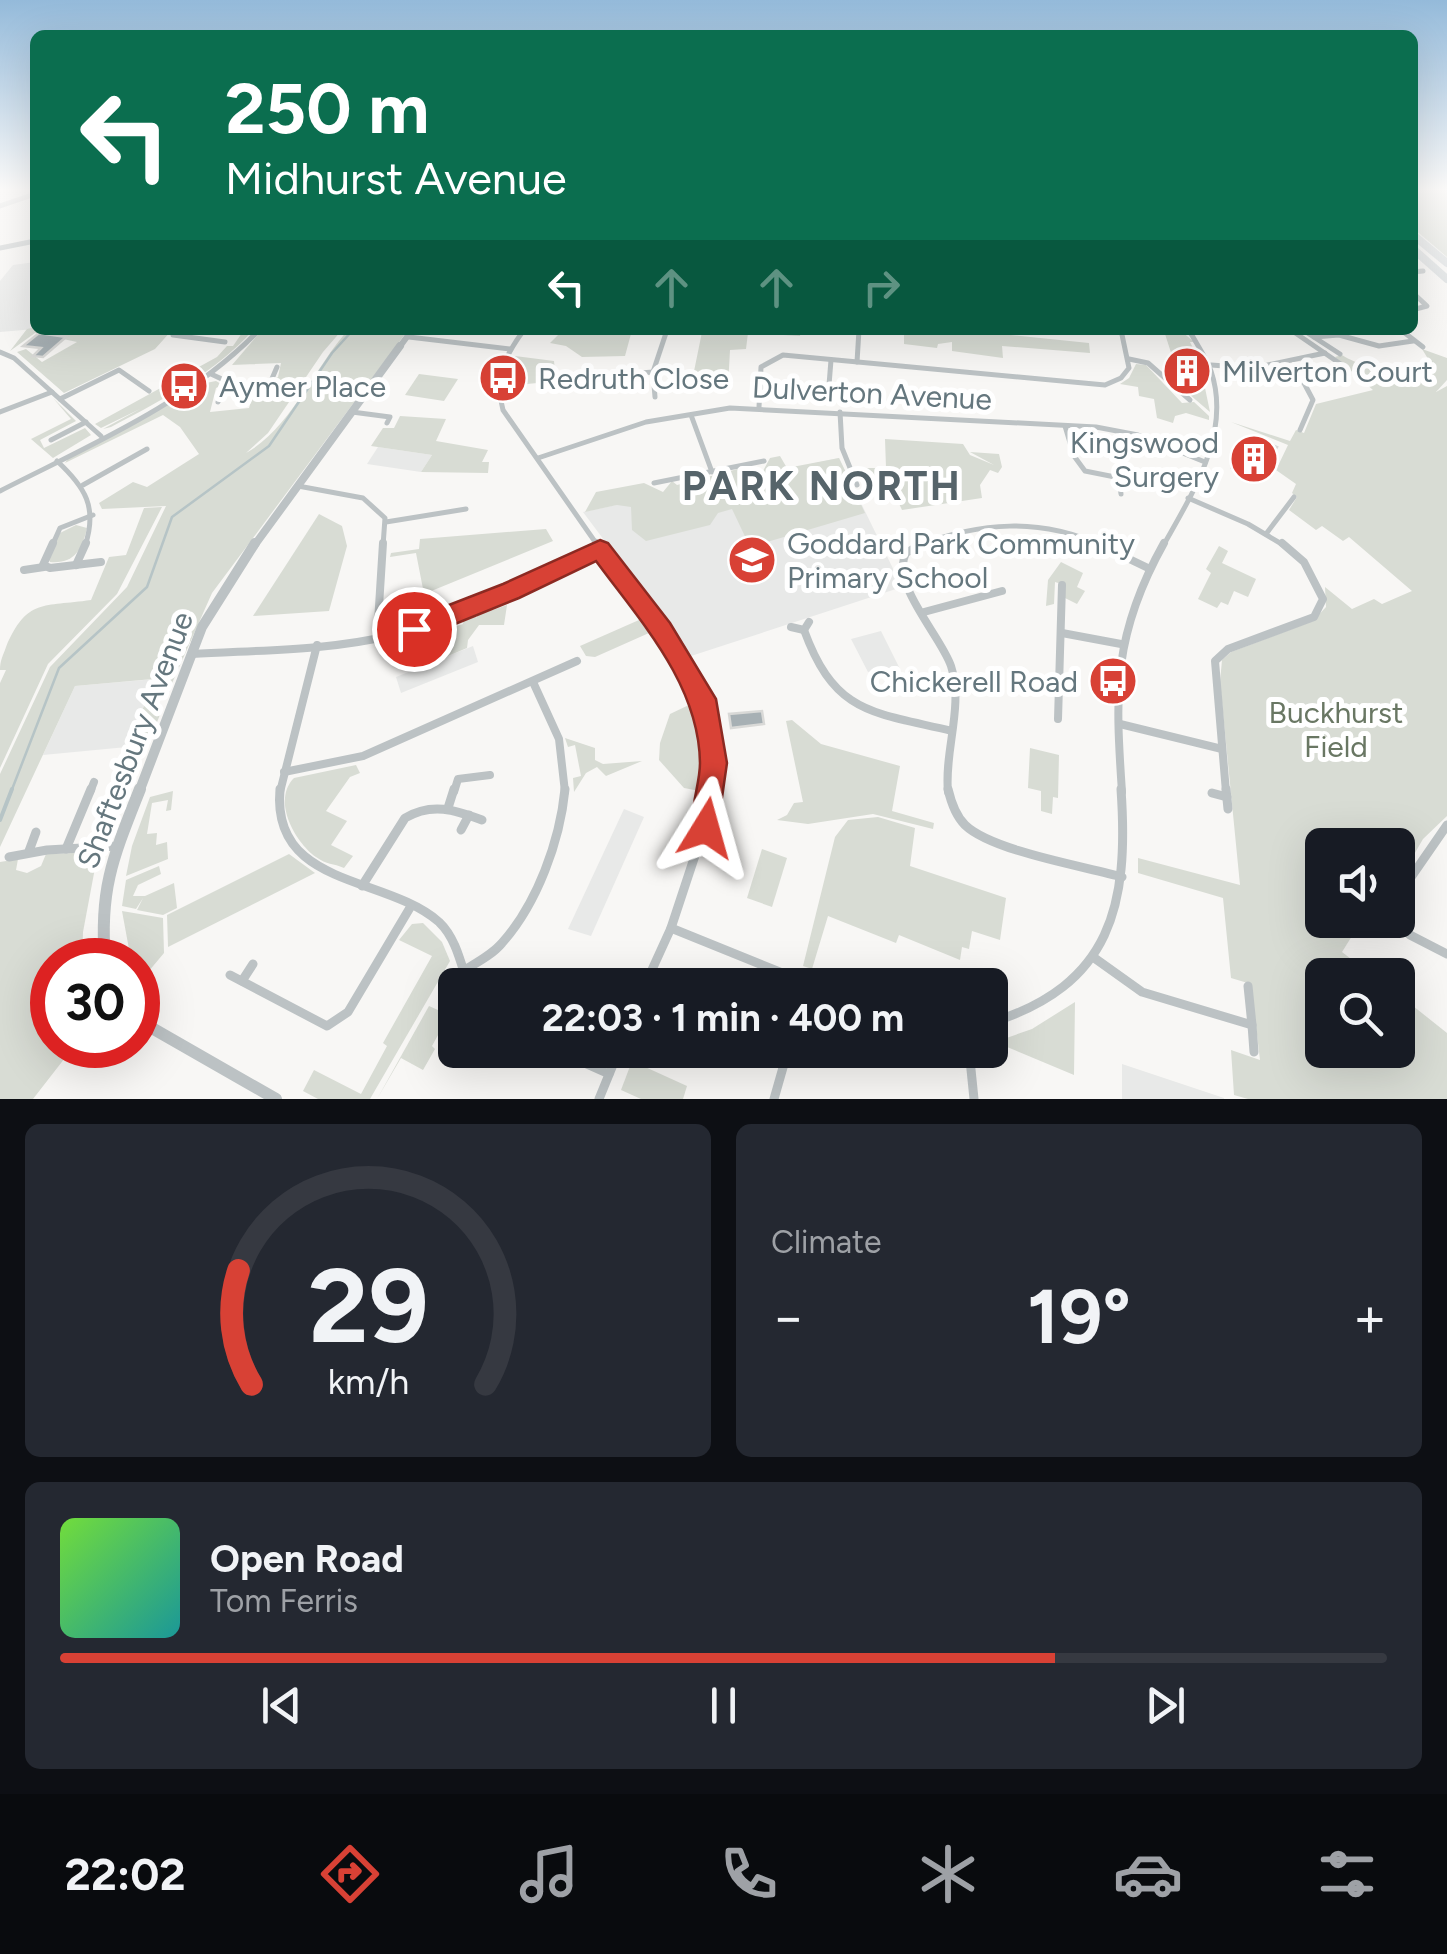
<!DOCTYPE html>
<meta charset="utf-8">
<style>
body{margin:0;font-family:Figtree,sans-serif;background:#242831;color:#f1f3f6;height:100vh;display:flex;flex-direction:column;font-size:38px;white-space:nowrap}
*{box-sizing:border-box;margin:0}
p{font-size:32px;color:#9ea1a6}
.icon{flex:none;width:55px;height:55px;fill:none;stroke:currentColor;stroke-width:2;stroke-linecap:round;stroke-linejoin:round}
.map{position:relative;height:1099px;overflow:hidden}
.details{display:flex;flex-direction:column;gap:25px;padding:25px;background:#0d0f14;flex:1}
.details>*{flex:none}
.top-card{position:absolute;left:30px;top:30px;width:1388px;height:305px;border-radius:15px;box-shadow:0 10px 40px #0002;background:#0b6e4f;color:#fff;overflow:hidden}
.fabs{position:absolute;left:1305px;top:828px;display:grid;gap:20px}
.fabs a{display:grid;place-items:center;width:110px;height:110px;border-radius:15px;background:#171b24;box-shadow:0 10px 40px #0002;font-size:50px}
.speed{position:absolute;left:30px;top:938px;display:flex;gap:20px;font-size:50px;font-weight:700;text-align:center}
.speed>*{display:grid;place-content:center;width:130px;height:130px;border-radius:50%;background:#171b24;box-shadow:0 10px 40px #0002;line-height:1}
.speed .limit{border:15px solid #d22;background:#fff;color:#111}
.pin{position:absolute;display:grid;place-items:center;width:85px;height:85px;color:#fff;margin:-42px;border:5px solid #fff;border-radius:50%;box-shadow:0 2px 10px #0007}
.me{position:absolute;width:110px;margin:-55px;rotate:8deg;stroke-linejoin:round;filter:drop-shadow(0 0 8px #0008)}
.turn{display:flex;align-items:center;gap:35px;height:210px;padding:0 30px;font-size:45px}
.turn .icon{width:130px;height:130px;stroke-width:2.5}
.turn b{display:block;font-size:70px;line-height:85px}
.lanes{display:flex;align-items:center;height:95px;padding:0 30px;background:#0003;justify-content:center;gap:50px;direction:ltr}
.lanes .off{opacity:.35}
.big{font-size:75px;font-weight:700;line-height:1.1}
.details .widget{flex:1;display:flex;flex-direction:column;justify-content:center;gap:15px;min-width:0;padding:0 35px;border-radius:15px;background:#242831}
.details .dial{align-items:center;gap:0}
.dial svg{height:260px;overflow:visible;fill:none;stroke:#363941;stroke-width:7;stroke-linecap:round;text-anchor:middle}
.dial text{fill:#f1f3f6;stroke:none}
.song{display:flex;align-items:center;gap:30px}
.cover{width:120px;height:120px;border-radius:15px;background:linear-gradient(135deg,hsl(100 70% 55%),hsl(180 70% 35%))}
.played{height:10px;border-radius:5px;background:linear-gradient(90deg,#d84135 75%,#363941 75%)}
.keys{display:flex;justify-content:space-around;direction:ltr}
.heat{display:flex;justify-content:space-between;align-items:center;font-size:55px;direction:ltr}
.details .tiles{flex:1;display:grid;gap:25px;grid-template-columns:1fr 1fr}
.widget:last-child{grid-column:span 2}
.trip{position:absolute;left:438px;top:968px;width:570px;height:100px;border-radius:15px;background:#171b24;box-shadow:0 10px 40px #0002;font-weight:700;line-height:100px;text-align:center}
.tab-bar{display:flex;height:160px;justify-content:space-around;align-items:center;background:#090b0e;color:#9ea1a6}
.tab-bar .icon{width:70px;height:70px}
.tab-bar .on{color:#d84135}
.tab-bar b{font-size:45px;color:#f1f3f6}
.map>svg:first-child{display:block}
</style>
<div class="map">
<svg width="1447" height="1099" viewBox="0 0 1447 1099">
<rect width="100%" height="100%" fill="#f8f7f5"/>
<g fill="#e8e9e8">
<polygon points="35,262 35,329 0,332 0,281 13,265"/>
<polygon points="378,447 432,455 421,472 367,464"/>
<polygon points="839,458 902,587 691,656 583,512"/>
<polygon points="881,631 900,669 882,674 876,670 868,672 851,639"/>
<polygon points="473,646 478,662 401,693 396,677"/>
<polygon points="155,679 127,747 43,755 75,686"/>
<polygon points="624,809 644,817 591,936 568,929"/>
<polygon points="1122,1064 1224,1098 1224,1099 1122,1099"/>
</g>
<g fill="#d8dcd4">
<polygon points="1413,190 1447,190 1447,257 1413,228"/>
<polygon points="35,327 35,330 172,330 155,349 64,393 17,352 26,349 42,362 77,342 35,333 10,351 27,329"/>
<path d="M244,330H253C216,372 166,398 111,427L103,429L140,409L101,428L95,424L217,357L227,346H233Z"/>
<path d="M262,330H342L323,352L268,433L246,453C291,428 314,368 348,330H408L212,593L169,690L149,693L153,679L75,686L0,847V774L50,667L127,587L166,506L102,509L99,503L133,482L147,487L199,454L180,427L163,415L65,463L69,457L206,383L216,381L223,385L216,388L210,412L249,408L252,398L258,397V385L278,377L281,363L232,365Z"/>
<polygon points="563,330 632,330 625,356 582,357 566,346 550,343"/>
<polygon points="801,330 800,336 748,333 746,349 730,350 728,386 691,386 702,332"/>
<polygon points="904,330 962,330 1089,343 1090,353 1002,346 1003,358 952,351 952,342 938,344 937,348 904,344"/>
<polygon points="1180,330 1194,342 1190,342 1197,356 1186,357 1199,359 1210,412 1175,382 1178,378 1200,379 1193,363 1174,362 1165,334 1144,331"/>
<path d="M1422,349L1447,358V380L1436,392L1447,386V816L1423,839L1398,882V845H1322V920H1362L1342,952L1372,975H1322V1050H1398V994L1447,1033V1099H1248L1234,1095L1231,1050L1260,1060L1251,984L1231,978L1223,898L1138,873V858L1240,885L1220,682L1222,660L1231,652L1313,621L1326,607L1325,587L1352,609L1374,599L1382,604L1412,591L1349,537L1343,541L1322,526L1316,530L1289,510L1297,497L1292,493L1296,484L1276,470L1288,445L1231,422L1290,441L1296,430L1304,433L1316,404L1373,390L1335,357L1342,355C1362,368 1415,383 1433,367Z"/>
<polygon points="515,356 554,361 555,372 576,375 570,380 506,386"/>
<polygon points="1136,364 1146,365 1182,403 1194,402 1209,416 1209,420 1186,413 1175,416 1173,423 1157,418 1154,399 1139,396 1138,387 1120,384 1129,378"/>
<polygon points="419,374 458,379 444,401 405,395"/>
<polygon points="53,398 76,421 40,440 44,448 85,428 91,435 53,458 31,439 71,419"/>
<polygon points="400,416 446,419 436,441 488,450 482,462 489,462 488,473 421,472 432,455 371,446 383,428 394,428"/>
<polygon points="885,439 963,444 970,455 994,465 970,452 999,454 1002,467 998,473 990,470 980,485 982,498 902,510 887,478 864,482 868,475 859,471 859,468 886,468"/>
<polygon points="780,456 787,468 839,458 865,513 750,547 732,509 718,513 710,525 646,541 632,530 631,507 617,505 585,512 596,492 644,483 663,492 672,481 677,485 749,466 763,471 770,458"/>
<path d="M162,507L117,594L48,664L0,768V683L6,670H0C0,660 3,656 6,647C27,598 43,607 91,600L109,557L126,555L144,508Z"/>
<polygon points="319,514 342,526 347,546 329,611 253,616"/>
<path d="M76,525L87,528C82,550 74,564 50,562L48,558L60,533Z"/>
<polygon points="546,529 553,541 424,594 416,553 390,557 391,553 419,549 420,539"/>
<polygon points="1219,546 1228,551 1222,563 1256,579 1248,597 1234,591 1228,605 1221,602 1217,608 1198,599 1211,573 1206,569"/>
<polygon points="1061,562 1083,573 1077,587 1085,591 1077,604 1065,598 1065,585 1055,582 1054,604 1046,606 1048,580"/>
<polygon points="507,605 504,625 479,625 468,640 467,648 417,669 406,636 448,623 450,628 463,624 462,617 473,612 477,618 477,610 488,606 493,610"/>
<polygon points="639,620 649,633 595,657 586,656 580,646"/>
<polygon points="146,701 158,702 163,707 148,745 127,747"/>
<polygon points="691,704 701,746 700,791 684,788 659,760 660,743 670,714"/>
<polygon points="792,720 821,744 900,766 892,811 934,823 933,829 873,814 808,824 777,820 787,815 794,803 803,802 786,721"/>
<polygon points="565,738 595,748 595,760 603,764 642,761 606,776 597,767 586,773 574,792 573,778 581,776 575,745 568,747"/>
<polygon points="1030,748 1059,755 1058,798 1053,797 1052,814 1041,811 1041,791 1028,788"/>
<path d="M356,765L360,773L350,777L326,811L347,821L331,845L353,856L344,868C333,863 327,865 316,857C294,841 272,800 294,778Z"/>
<polygon points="173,791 171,810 166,811 168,800 152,803 147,834 157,833 156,845 167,842 168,859 126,876 132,846 150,797"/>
<polygon points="878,817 915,828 910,866 1006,898 1000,940 972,931 969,949 962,947 960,960 899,935 896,943 828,916 812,969 803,966 835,837 848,820"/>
<polygon points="762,849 787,858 772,907 747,898"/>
<polygon points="98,852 83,932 82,960 52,960 52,1045 75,1045 33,1099 0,1099 0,862 18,859 16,870 27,873 41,866 46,854"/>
<polygon points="289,854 315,873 168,947 167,915"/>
<polygon points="159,866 161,874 138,885 133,896 145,896 174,883 177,908 163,915 137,910 143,898 136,909 122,906 126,880"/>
<polygon points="122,911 163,918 164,953 138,984 138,960 131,960"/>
<polygon points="423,923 442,942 450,961 370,1099 318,1099 303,1091 314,1070 361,1094 387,1046 383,1043 432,956 399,940 412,924"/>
<polygon points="1075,1002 1074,1075 995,1042 1032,1029"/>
<polygon points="429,1006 449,1015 432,1046 435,1049 423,1070 401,1058 377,1099"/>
<polygon points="632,1061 687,1086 683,1099 641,1099 621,1090"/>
</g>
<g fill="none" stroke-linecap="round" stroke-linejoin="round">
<polyline stroke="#b6c4c6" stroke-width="2.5" points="11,792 59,668 147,587 172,517 269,446 332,353 353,330"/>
<polyline stroke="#b6c4c6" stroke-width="4" points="0,820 12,789"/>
</g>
<g fill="#a7b0b4" stroke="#d9d9d7" stroke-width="2.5">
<polygon points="39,333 66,337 43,357 33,356 41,348 23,346"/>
<polygon points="1258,439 1277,447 1267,464 1254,463 1246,475 1232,468 1243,451 1247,453"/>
<polygon points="762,711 764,724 731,728 729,714"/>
</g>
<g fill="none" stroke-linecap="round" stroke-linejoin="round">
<g stroke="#bcc2c4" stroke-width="5">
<polyline points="0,206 35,194"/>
<polyline points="0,248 35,241"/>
<polyline points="1412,272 1423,271"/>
<polyline points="1412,292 1427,306 1412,310"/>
<path d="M524,330C505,355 494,379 503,410L598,546"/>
<polyline points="1291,330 1345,367"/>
<polyline points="1303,330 1340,354"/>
<polyline points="1401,330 1423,347"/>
<polyline points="173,335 225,342"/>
<polyline points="409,337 510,349"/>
<polyline points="1314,337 1339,335 1379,346 1413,341"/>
<polyline points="0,352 14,358 101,436"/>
<polyline points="1129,359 1148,363 1190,400"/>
<polyline points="857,362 859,330"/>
<polyline points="1282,364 1304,383 1313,400 1300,430"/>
<polyline points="1211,365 1253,368 1325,353"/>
<polyline points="211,374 226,381 227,388 271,381 277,367"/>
<polyline points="578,378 653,372"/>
<polyline points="829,385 831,360"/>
<polyline points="655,397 653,372 667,330"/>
<polyline points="60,399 119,370 149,391"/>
<polyline points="218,402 222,390 227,388"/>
<polyline points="759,407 761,367 783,355 1105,385 1121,378 1129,368 1121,330"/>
<polyline points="0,412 52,392"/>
<polyline points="352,412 390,417 387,423"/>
<polyline points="840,412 842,448 857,485"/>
<polyline points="691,415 712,472"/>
<polyline points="1065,426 1074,456 1085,471 1135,481"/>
<polyline points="51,440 86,422"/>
<polyline points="538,458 646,422 730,408 1096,427 1138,435 1205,462"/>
<path d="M57,461C85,487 98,507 85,546"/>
<polyline points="1119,479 1121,494"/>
<polyline points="654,483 764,461"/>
<polyline points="83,485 147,449"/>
<polyline points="298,486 363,498 385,518 383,546"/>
<path d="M0,491C90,445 188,404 259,330"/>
<polyline points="1188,498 1248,524 1285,546"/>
<polyline points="386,522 466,509"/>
<polyline points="1266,534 1294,497"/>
<polyline points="52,546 60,528 93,515"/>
<path d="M916,546C980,522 1040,517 1102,546"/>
<path d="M1163,546C1192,494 1232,433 1211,371C1206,357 1196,343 1189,330"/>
</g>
<g stroke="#bcc2c4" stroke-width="8">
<polyline points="53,543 43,565 50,568 101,562"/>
<path d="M596,543C626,583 698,668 707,714C713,739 713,766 712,792"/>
<path d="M923,543L906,553C890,584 941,636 951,666C964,706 944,751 948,792"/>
<polyline points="1096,543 1148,568"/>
<polyline points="76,565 86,543"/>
<polyline points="24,570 44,567"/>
<polyline points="924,612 1002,591"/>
<polyline points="791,627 804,630 809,622"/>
<path d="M804,630C835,715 873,712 952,731"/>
<polyline points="1062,633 1121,644"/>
<polyline points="377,638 383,543"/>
<path d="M192,654C259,650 327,651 393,635C465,617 532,580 600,549"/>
<polyline points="533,682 559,739 565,792"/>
<polyline points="1058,719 1062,585"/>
<polyline points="1120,724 1222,749"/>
<polyline points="284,772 363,756 577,661"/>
<polyline points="90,792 94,782"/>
<polyline points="280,792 317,645"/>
<polyline points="454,792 458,779 490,775"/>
<path d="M1122,792C1115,691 1113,634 1164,543"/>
<polyline points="1226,792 1215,661 1228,649 1314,617 1323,599 1304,562 1282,543"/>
</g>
<g stroke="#bcc2c4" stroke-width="9">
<path d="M280,789C271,888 386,875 439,922C456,938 461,964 468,985"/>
<path d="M948,789C951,802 955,815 965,825C992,851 1083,866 1122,877"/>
<polyline points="1226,789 1228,809"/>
<polyline points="1212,793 1227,797"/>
<polyline points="448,808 454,789"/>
<polyline points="461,830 469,815"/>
<polyline points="66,849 91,789"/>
<polyline points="29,851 36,832"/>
<polyline points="9,857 47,850 117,846"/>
<path d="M362,886L405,818C432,802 455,810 482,820"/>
<polyline points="1398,896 1447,825"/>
<polyline points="1397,920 1410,935 1447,954"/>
<polyline points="671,928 812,985"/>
<polyline points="1093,957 1142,992 1252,1025 1248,986"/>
<path d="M463,971C476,963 492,955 502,943C537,904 560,841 565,789"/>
<polyline points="230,975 327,1026 348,1012 411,906"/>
<polyline points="242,981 253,964"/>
<polyline points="645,985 671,928 712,804 712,789"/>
<path d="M990,1023C1112,985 1129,905 1121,789"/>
<polyline points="1252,1025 1254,1052"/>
<polyline points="555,1050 609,1074"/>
<polyline points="969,1050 974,1099"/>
<polyline points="599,1099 619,1050"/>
<polyline points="774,1099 788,1050"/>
</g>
<polyline stroke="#bcc2c4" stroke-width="6" points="398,349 412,330"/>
<polyline stroke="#bcc2c4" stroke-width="8" points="254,546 400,346"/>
<polyline stroke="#bcc2c4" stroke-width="10" points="139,792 202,627 255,543"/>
<g stroke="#bcc2c4" stroke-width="12">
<path d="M105,960C99,888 114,855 140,789"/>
<polyline points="138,1020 276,1099"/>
</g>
<g stroke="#d4d9db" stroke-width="8">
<polyline points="1412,234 1447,263"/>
<polyline points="1412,248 1447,279"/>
</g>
</g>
<linearGradient id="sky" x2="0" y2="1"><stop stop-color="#94bada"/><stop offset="0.55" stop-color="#fcfbfa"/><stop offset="1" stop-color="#fcfbfa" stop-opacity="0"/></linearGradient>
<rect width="1447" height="344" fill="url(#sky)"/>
<path fill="#d84135" stroke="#8c2a22" stroke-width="2.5" d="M600,540L608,543L670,623L716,699L727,763L716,839L706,843L696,839C686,815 700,788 700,763C699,684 640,621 596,561L519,598L423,637L414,640L405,637L402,629L405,622L503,584Z"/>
<defs>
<g id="building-disc" transform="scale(2.5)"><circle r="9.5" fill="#d84135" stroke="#fff"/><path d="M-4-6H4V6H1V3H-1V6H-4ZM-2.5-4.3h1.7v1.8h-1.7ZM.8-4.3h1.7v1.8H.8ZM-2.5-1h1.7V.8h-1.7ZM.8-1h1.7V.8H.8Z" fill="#fff"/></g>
<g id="bus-disc" transform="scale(2.5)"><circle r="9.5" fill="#d84135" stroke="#fff"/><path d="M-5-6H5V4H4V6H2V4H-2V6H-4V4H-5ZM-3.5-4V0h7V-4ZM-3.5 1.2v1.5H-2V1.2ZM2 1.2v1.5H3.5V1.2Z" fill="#fff"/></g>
<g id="school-disc" transform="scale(2.5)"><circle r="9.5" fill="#d84135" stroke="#fff"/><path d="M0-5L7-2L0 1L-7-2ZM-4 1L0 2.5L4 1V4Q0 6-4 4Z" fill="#fff"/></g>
</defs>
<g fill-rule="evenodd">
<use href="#building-disc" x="1187" y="371"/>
<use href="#bus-disc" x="503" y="378"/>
<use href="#bus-disc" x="184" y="386"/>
<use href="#building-disc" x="1254" y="459"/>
<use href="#school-disc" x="752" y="560"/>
<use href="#bus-disc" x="1113" y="681"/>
</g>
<g text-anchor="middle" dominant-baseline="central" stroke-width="10" stroke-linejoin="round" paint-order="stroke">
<g font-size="30" fill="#65777e" stroke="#fff" text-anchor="start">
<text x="1222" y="371">Milverton Court</text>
<text x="538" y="378">Redruth Close</text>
<text x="219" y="386">Aymer Place</text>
<text x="1219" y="442" text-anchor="end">Kingswood<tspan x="1219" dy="34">Surgery</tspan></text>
<text x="787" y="543">Goddard Park Community<tspan x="787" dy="34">Primary School</tspan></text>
<text x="1078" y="681" text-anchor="end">Chickerell Road</text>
</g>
<g font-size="30" fill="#65777e" stroke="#fff">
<text transform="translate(872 393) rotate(3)">Dulverton Avenue</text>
<text transform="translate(135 740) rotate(-69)">Shaftesbury Avenue</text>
</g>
<g font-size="30" fill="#697763" stroke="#fff">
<text x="1336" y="712">Buckhurst<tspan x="1336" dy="34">Field</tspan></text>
</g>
<g font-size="40" font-weight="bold" letter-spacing="2.5" fill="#56646a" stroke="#fff">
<text x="822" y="486">PARK NORTH</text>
</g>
</g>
</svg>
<div class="fabs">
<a><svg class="icon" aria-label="sound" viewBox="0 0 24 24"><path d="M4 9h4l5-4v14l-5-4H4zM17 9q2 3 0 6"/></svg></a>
<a><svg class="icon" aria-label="search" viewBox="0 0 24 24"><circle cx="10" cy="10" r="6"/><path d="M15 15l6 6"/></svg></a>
</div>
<div class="speed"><div class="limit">30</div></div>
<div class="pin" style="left:414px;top:629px;background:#d93025"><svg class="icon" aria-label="arrive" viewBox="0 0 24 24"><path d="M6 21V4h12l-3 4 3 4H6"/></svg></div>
<svg class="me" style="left:706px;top:828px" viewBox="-20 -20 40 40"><path d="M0-17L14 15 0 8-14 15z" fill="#d84135" stroke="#fff" stroke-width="4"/></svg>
<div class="trip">22:03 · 1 min · 400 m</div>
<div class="top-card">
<div class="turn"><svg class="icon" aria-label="left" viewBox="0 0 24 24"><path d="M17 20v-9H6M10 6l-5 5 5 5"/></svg><div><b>250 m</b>Midhurst Avenue</div></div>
<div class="lanes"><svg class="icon" aria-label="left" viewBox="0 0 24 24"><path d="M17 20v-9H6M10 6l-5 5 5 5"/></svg><svg class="icon off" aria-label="ahead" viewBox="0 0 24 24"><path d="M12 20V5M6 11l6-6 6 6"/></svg><svg class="icon off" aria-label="ahead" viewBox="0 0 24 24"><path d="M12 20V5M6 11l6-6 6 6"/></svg><svg class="icon off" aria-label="right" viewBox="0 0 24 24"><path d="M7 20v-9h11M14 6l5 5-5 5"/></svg></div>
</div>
</div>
<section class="details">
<div class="tiles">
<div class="widget dial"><svg viewBox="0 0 100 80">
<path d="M14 69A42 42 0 1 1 86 69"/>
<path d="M14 69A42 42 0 0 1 10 34" stroke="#d84135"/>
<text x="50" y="56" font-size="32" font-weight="700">29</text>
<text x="50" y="72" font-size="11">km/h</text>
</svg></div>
<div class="widget"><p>Climate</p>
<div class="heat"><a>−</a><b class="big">19°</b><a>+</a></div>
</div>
<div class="widget">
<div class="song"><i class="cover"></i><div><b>Open Road</b><p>Tom Ferris</p></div></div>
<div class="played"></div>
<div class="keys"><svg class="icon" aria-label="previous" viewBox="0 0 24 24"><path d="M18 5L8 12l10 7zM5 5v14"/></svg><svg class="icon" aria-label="pause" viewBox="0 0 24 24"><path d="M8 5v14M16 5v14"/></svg><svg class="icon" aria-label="next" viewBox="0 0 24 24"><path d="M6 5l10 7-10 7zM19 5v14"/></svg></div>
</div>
</div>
</section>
<nav class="tab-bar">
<b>22:02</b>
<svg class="icon on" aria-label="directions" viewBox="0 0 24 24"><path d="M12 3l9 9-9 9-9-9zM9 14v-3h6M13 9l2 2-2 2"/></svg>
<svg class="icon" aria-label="music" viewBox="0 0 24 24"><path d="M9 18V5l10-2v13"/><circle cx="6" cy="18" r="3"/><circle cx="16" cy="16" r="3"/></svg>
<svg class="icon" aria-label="phone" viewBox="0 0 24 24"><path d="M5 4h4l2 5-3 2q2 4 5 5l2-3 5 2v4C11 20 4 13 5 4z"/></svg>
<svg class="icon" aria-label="climate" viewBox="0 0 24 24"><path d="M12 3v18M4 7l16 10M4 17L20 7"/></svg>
<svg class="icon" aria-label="car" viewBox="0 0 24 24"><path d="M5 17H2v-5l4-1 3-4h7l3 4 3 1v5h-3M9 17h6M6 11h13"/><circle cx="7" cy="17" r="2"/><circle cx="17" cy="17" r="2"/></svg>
<svg class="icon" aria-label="filters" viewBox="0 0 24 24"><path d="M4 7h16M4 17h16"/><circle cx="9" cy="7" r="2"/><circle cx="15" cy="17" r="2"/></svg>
</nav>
